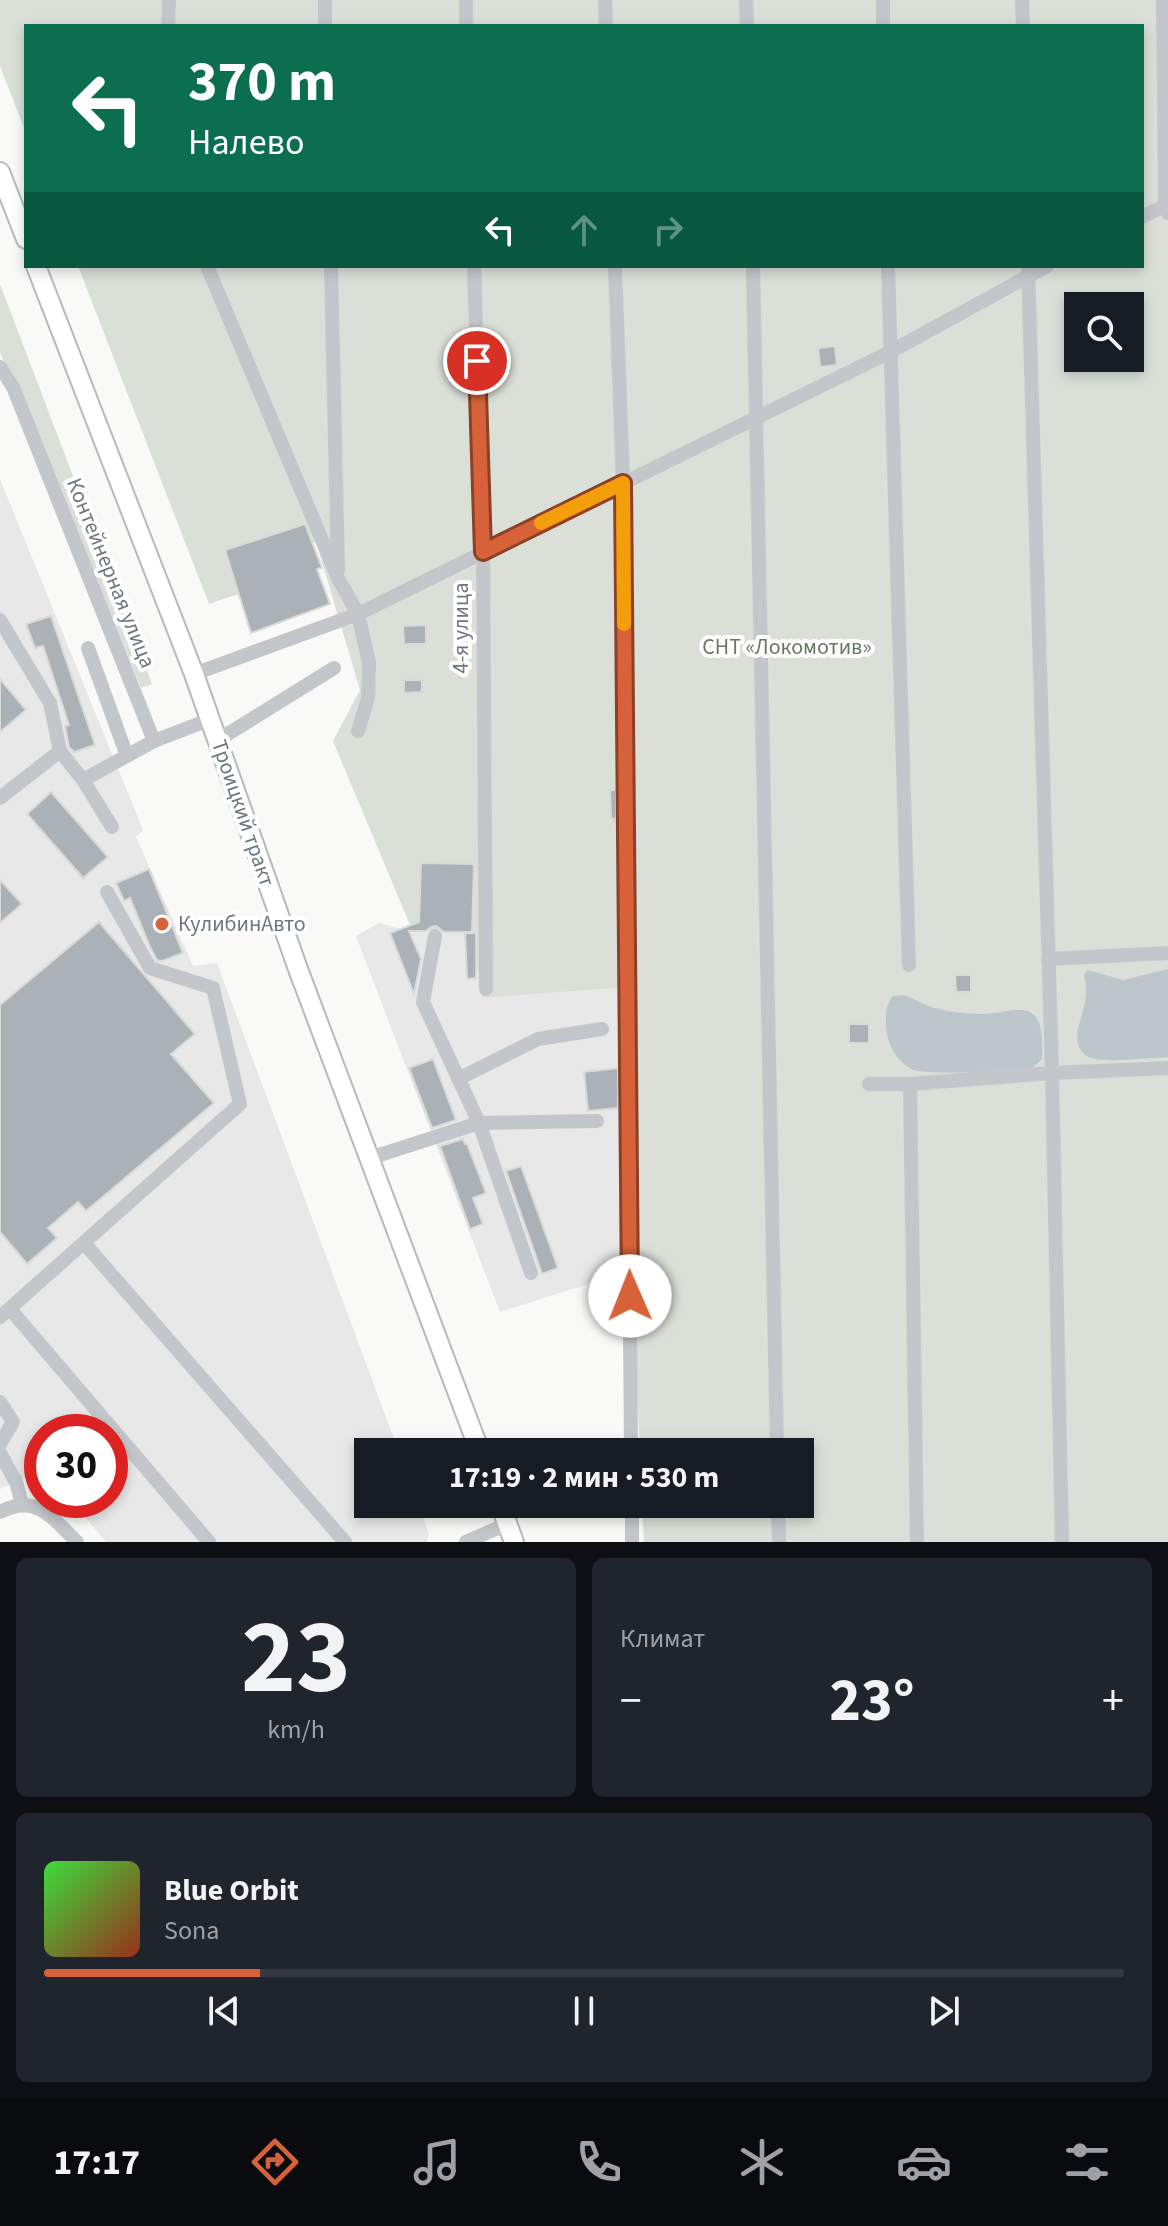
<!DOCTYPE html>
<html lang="ru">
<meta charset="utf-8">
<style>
body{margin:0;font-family:"Source Sans 3",sans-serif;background:#20242c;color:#f1f3f6;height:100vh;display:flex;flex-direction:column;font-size:30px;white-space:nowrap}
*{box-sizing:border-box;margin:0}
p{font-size:26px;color:#9ea1a6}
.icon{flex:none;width:44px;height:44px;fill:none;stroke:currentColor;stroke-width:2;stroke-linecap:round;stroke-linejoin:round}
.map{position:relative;height:1542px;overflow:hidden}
.details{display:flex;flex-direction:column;gap:16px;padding:16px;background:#0d0f14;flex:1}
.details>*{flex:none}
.guide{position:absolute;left:24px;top:24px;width:1120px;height:244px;border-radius:0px;box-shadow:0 4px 12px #0003;background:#0b6e4f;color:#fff;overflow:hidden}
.fabs{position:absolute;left:1064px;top:292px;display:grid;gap:16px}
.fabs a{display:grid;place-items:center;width:80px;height:80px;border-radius:0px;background:#171b24;box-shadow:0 4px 12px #0003;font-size:40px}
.speed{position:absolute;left:24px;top:1414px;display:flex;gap:16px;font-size:40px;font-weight:700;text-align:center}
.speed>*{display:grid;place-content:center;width:104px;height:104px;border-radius:50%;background:#171b24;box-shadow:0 4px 12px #0003;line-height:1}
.speed .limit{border:12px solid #d22;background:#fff;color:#111}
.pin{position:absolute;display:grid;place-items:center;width:68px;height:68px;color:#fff;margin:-34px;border:4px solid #fff;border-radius:50%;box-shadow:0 2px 8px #0007}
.me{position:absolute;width:88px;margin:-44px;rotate:359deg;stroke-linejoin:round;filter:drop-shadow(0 0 6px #0008)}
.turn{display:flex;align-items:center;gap:28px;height:168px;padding:0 32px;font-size:36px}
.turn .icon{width:104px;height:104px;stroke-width:2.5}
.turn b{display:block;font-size:56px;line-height:68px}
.lanes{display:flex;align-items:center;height:76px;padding:0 32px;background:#0003;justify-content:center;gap:40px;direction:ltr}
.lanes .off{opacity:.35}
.big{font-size:60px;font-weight:700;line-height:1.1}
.details .widget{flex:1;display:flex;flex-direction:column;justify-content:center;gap:12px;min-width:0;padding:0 28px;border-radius:12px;background:#20242c}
.details .dial{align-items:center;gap:0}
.dial b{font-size:104px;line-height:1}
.song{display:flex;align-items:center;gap:24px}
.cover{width:96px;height:96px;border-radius:12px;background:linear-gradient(135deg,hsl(120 70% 55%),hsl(10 70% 35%))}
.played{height:8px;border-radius:4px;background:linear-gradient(90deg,#d76239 20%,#363941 20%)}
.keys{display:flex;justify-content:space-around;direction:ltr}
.heat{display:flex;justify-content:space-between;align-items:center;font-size:44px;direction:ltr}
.details .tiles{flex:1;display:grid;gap:16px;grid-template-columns:1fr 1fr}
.widget:last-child{grid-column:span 2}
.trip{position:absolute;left:354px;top:1438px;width:460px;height:80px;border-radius:0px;background:#171b24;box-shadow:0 4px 12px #0003;font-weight:700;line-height:80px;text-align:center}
.menu{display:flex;height:128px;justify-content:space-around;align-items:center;background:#090b0e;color:#9ea1a6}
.menu .icon{width:56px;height:56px}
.menu .current{color:#d76239}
.menu b{font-size:36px;color:#f1f3f6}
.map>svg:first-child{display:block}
</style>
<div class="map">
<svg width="1168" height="1542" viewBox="0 0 1168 1542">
<rect width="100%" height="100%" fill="#f9f9f7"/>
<g fill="#e7e8e7">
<polygon points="0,479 143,830 136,837 193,966 217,963 399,1452 368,1452 368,1504 418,1504 429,1534 427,1542 106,1542 71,1500 110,1500 110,1432 42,1432 42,1469 0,1489"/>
<polygon points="379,923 413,932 471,923 482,998 617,988 632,1270 500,1312 356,936"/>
</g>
<g fill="#dadfd8" fill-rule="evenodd">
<path d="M0,0H1168V1542H644L642,1504H800V1452H640L617,988L482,998L471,924L413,932L333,741L360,690L316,542L236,570L244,592L209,604L78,266H1142V26H26V133L0,66ZM1078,306H1130V358H1078Z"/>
<polygon points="0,284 152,684 141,688 38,434 0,353"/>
</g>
<g fill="#bdc6cb">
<path d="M1168,969V1057C1149,1058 1108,1063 1091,1058C1077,1053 1075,1038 1079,1025C1084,1008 1089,994 1084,975L1088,970L1123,980Z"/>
<path d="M903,995C912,997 918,1002 926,1005C943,1012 976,1016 994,1013C1005,1012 1027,1005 1035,1016C1044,1027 1042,1046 1042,1059C1039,1062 1036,1065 1033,1067C1019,1072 928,1075 914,1070C897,1063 886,1043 886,1025C886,1014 886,1004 893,996Z"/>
</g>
<g fill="#aab1b7" stroke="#dadbd9" stroke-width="2">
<polygon points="835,346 837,365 820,367 818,348"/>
<polygon points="305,524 322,568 317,569 330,604 251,633 225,550"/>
<polygon points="51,616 95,745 74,752 69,747 65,726 69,725 43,646 35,648 26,624"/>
<polygon points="426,625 426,644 404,644 403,626"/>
<polygon points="0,679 26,710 0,732"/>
<polygon points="404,680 422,680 422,692 404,693"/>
<polygon points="610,790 616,790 616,819 611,819"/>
<polygon points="51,792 108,857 83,878 27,814"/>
<polygon points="421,863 474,864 472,932 444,932 436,926 431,927 426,931 409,931 421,959 414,994 390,933 419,922"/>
<polygon points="149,869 183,953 162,961 157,960 150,947 130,898 124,901 116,883"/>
<polygon points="0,880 22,904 0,923"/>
<polygon points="99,922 195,1034 171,1054 214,1103 86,1211 78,1202 48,1228 57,1238 27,1264 0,1232 0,1005"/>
<polygon points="465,933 476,933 476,978 467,979"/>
<polygon points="955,975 971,975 971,992 956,992"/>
<rect x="849" y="1024" width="20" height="19"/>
<polygon points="433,1059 456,1120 432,1128 409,1068"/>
<polygon points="618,1068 618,1108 588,1111 584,1072"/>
<polygon points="463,1139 465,1144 467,1144 486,1193 473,1198 483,1224 470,1229 440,1146"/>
<polygon points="521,1166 558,1268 542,1274 506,1171"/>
</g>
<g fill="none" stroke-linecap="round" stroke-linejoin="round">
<g stroke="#b6babe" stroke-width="22">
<g id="major">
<polyline points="0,172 26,239"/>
<polyline points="36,266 194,674 298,969 480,1452"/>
<polyline points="500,1504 514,1542"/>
</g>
</g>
<g stroke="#c3c6ca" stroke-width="14">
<polyline points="325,0 325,26"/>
<polyline points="466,0 466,26"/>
<polyline points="605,0 606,26"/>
<polyline points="746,0 747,26"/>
<polyline points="883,0 883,26"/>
<polyline points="1022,0 1023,26"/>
<polyline points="1163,0 1165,205 1168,213"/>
<polyline points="168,26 169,0"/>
<polyline points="1142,217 1168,204"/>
<polyline points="207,266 338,578 358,614 369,663 368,698 358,731"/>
<polyline points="331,266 338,570"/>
<polyline points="474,266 483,552 486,989"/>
<polyline points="615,266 623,483 631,1452"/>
<polyline points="753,266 777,1452"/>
<polyline points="888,266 909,965"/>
<polyline points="1028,266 1052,1073 1062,1542"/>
<polyline points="0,367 13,387 154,741 211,719"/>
<polyline points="0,620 50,703 60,751 83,780 154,741"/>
<polyline points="88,648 127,756"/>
<polyline points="194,674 358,614 890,352 1047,266"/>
<polyline points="218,740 334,668"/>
<polyline points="83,780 112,827"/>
<polyline points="0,798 60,751"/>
<polyline points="435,936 423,1002 479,1123 531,1273"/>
<polyline points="1048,959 1168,953"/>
<polyline points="458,1079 538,1039 602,1029"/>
<polyline points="869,1084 910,1084 1052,1073 1168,1068"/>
<polyline points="910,1084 917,1542"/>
<polyline points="370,1158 479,1123 597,1121"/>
<polyline points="84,1243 345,1542"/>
<polyline points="10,1309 209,1542"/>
<polyline points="0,1317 240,1104 213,988 150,968 107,892"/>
<polyline points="0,1402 13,1422 0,1444"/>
<polyline points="0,1453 16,1482 22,1504"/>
<polyline points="632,1504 632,1542"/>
<polyline points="778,1504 779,1542"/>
<path d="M0,1512C37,1493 52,1518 77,1542"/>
<polyline points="466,1542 507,1524"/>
</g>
<use href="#major" stroke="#fff" stroke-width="18"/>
</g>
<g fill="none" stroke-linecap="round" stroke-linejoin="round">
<g stroke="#8c4025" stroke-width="20">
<polyline id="route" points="477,361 483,552 623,483 630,1296"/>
</g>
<use href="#route" stroke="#d76239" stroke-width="14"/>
<polyline stroke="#f59e0b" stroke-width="14" points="541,523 623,483 624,624"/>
</g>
<circle fill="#d76239" stroke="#fff" stroke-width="3" cx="162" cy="924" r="8"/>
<g text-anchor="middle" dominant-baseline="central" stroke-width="8" stroke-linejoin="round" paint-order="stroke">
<g font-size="22" fill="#6a7885" stroke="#fff">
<text transform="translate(111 573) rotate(68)">Контейнерная улица</text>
<text transform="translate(461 628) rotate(-90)">4-я улица</text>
<text transform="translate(243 813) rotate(71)">Троицкий тракт</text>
</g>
<g font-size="22" fill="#677864" stroke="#fff">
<text x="787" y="647">СНТ «Локомотив»</text>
</g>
<g font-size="22" fill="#6a7885" stroke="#fff" text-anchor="start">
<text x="178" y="924">КулибинАвто</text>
</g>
</g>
</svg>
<div class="fabs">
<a><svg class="icon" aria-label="search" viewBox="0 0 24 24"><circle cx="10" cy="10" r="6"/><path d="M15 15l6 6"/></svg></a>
</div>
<div class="speed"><div class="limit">30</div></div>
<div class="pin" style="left:477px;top:361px;background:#d93025"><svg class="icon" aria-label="arrive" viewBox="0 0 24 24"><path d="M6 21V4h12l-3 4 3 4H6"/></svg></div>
<svg class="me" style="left:630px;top:1296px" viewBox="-20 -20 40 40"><circle r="19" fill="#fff"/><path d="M0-13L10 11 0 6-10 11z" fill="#d76239"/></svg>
<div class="trip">17:19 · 2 мин · 530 m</div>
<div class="guide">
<div class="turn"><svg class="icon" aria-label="left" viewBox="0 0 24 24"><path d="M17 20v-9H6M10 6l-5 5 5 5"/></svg><div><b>370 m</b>Налево</div></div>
<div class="lanes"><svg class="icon" aria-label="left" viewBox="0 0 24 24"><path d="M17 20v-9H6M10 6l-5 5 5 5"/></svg><svg class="icon off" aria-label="ahead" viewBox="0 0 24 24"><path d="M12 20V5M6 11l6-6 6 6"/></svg><svg class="icon off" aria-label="right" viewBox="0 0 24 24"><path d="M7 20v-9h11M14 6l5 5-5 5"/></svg></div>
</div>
</div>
<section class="details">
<div class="tiles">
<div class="widget dial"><b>23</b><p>km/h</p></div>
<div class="widget"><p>Климат</p>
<div class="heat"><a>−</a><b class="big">23°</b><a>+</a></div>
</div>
<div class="widget">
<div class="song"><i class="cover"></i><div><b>Blue Orbit</b><p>Sona</p></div></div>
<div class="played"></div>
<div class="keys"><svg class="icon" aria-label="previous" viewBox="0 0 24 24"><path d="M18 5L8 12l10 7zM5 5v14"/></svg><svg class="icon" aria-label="pause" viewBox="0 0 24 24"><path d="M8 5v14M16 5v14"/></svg><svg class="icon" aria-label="next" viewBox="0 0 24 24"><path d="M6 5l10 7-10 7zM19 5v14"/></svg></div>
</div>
</div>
</section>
<nav class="menu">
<b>17:17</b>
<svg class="icon current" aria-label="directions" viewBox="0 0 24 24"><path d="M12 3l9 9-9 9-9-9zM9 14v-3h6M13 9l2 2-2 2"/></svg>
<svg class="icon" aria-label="music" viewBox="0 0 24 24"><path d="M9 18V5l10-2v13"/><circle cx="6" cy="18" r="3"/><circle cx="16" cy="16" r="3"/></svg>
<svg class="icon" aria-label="phone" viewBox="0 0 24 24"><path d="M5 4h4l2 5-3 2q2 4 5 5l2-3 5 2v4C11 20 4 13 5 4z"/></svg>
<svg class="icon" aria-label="climate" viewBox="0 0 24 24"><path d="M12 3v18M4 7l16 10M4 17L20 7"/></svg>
<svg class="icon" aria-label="car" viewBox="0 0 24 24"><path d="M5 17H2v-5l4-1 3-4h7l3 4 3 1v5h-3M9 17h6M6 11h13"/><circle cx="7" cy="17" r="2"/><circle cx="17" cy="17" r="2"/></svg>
<svg class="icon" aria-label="filters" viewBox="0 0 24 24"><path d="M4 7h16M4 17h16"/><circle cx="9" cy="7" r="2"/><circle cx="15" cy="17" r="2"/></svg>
</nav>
